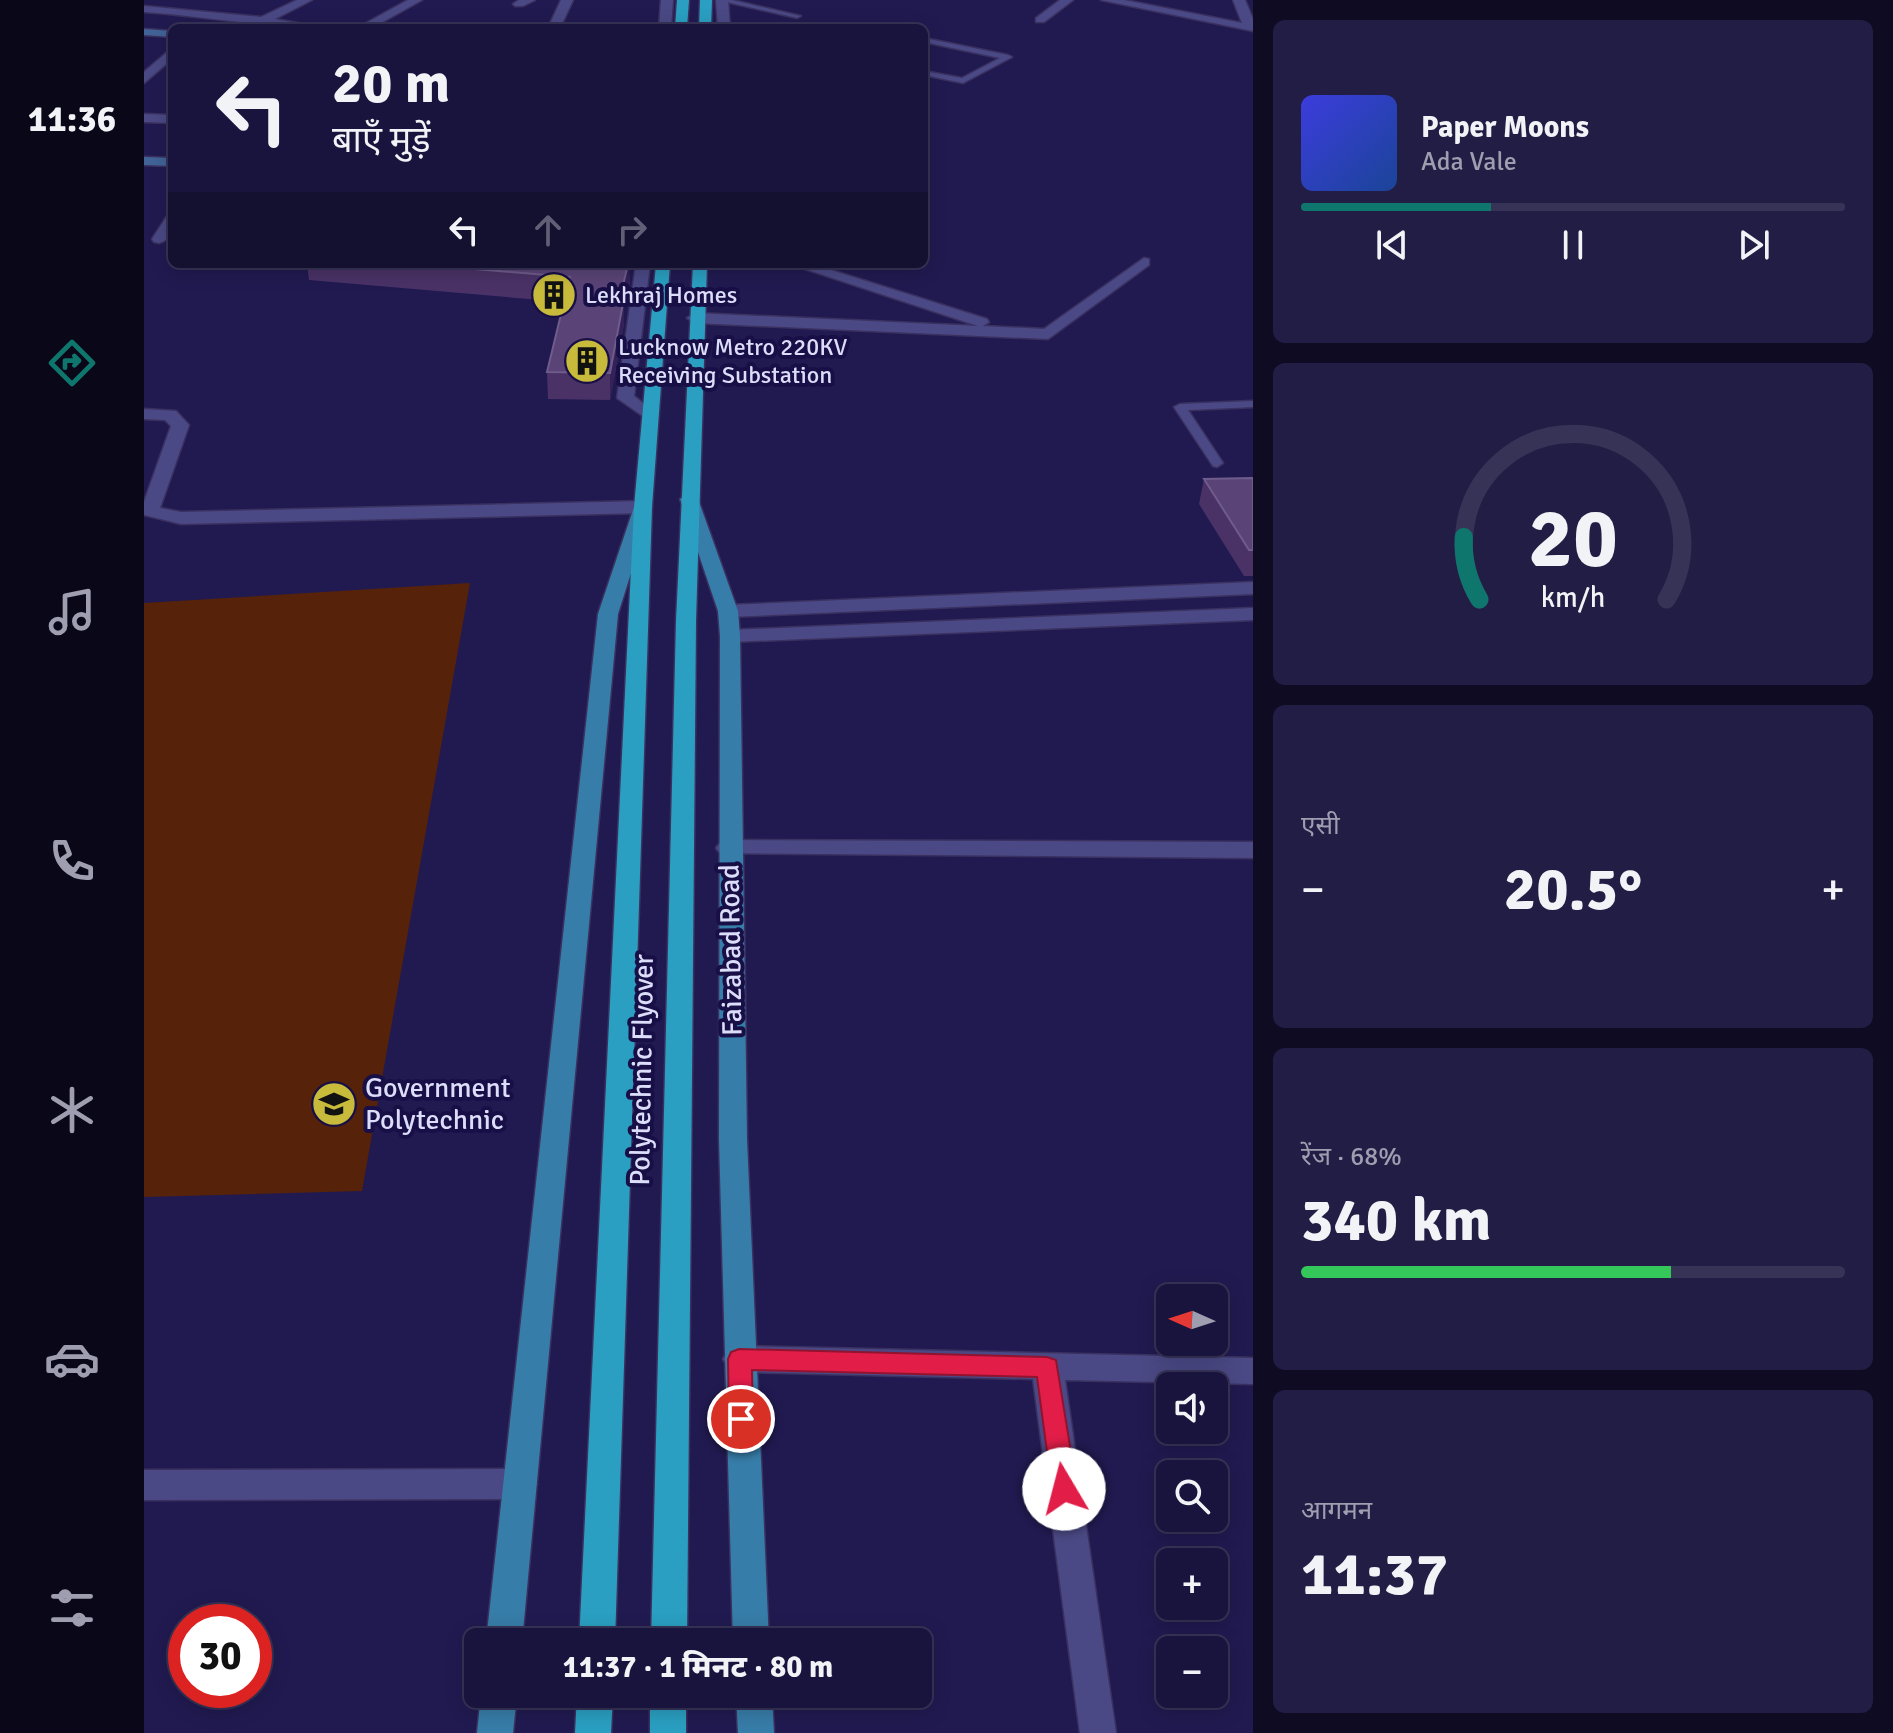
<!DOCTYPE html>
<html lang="hi">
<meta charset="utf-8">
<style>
body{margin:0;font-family:Signika,"Noto Sans Devanagari",sans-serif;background:#221d44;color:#f1f3f6;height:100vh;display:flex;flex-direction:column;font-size:30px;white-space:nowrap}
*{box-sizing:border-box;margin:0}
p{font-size:26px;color:#9f9eb0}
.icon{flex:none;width:44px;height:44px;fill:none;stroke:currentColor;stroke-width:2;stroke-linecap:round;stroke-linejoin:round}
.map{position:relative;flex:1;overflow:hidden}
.drawer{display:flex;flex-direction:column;gap:20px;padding:20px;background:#0e0b22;width:640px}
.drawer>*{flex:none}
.guide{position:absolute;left:24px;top:24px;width:760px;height:244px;border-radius:12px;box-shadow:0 4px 20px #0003,0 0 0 2px #373357;background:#19143d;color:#f1f3f6;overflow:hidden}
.needle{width:52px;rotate:273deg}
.tools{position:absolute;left:1012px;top:1284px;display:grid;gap:16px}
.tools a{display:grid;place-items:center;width:72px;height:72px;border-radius:12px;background:#19143d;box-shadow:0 4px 20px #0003,0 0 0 2px #373357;font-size:40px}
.speed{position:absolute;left:24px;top:1604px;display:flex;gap:16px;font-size:40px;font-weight:700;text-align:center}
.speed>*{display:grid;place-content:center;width:104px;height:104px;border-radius:50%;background:#19143d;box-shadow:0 4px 20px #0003,0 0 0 2px #373357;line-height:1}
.speed .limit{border:12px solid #d22;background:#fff;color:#111}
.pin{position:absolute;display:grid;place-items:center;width:68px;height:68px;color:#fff;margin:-34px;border:4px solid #fff;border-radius:50%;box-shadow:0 2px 8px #0007}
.me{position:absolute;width:88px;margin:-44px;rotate:352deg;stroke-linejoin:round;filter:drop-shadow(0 0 6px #0008)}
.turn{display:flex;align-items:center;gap:28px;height:168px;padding:0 32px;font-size:36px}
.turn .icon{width:104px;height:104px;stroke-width:2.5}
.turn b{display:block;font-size:56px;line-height:68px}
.lanes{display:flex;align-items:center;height:76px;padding:0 32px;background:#0003;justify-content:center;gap:40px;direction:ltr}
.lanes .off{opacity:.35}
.big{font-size:60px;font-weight:800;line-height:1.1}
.drawer .widget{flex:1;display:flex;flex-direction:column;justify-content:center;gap:12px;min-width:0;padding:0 28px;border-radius:12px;background:#221d44}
.drawer .dial{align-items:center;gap:0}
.dial svg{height:208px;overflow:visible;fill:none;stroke:#373357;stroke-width:7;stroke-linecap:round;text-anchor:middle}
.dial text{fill:#f1f3f6;stroke:none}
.song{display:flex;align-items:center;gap:24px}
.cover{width:96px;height:96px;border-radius:12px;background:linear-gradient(135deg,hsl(240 70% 55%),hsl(220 70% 35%))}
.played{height:8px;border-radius:4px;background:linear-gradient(90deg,#0f766e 35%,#373357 35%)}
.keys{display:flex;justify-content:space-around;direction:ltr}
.heat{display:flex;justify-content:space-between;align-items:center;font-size:44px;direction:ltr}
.charge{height:12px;border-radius:6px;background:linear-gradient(90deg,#34c759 68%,#373357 0)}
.trip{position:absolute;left:320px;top:1628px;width:468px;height:80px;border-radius:12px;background:#19143d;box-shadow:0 4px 20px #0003,0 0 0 2px #373357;font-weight:800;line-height:80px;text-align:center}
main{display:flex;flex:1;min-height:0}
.dock{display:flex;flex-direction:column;width:144px;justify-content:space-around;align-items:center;background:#0a0818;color:#9f9eb0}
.dock .icon{width:56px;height:56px}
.dock .current{color:#0f766e}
.dock b{font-size:36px;color:#f1f3f6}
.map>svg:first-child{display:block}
</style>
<main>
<nav class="dock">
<b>11:36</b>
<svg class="icon current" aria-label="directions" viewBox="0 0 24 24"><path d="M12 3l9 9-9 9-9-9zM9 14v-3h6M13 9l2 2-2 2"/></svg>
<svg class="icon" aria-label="music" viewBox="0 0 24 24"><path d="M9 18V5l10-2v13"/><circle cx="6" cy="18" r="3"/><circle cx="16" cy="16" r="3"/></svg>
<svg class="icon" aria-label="phone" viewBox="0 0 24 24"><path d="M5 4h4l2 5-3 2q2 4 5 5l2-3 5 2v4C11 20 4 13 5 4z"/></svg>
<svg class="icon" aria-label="climate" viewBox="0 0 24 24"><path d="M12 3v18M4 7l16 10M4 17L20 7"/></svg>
<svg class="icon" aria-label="car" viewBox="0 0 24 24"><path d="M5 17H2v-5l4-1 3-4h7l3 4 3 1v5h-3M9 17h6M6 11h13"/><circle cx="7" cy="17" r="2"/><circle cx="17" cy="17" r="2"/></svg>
<svg class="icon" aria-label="filters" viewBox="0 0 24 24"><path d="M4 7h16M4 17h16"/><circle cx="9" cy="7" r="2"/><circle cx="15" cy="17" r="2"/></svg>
</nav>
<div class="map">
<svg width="1109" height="1733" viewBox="0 0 1109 1733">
<rect width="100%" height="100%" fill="#211a51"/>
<polygon fill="#56220a" points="326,583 218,1191 0,1197 0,603"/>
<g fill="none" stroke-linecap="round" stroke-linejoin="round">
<g stroke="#3a3160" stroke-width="3">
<g id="lane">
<polygon points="574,0 588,0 657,16 653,18"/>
<polygon points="780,38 864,55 868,57 819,83 780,75 780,71 818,78 856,58 780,42"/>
<polygon points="1109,401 1109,407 1044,410 1079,463 1073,467 1069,466 1030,407 1036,404"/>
</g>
</g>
<g stroke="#3a3160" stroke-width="3">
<g id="street">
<path d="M153,0H168L131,19L182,28C121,28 61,16 0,12V6L117,17Z"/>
<polygon points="264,0 278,0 228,28 213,28"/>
<polygon points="375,0 391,0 379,6 371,6 369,4"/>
<polygon points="417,0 429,0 416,28 404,28"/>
<polygon points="517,0 529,0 527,28 515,28"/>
<polygon points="572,0 584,0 586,28 574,28"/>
<polygon points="916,0 929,0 900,22 892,22 892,18"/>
<polygon points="957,0 980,0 1098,23 1089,0 1101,0 1109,19 1109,31"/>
<polygon points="28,48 28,59 0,83 0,72"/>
<polygon points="0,114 28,115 28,123 0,122"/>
<path d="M28,215C28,226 28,240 15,243L10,242L8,239L23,216Z"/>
<polygon points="1000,258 1005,259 1005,265 904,339 551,323 543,318 551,313 834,326 646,264 668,264 843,319 845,322 839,326 900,329"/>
<polygon points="492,264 506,264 490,396 515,416 506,421 473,398"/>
<polygon points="0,409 32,411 45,425 16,508 37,512 499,501 508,507 499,513 37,524 0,515 0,502 27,426 21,420 0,419"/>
<polygon points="1109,582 1109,594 584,617 574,611 584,605"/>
<polygon points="1109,608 1109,620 586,642 576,636 586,630"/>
<polygon points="584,840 1109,842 1109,858 576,853 572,848 576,843"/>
<polygon points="595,1346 1109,1358 1109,1384 921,1380 972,1733 936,1733 889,1379 595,1372 584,1368 579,1359 584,1350"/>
<polygon points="376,1469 388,1474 393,1484 388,1494 376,1499 0,1500 0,1470"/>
</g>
</g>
<g stroke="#3a3160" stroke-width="3">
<g id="secondary">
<polygon points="0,29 28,31 28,37 0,35"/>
<polygon points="0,157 28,158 28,166 0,165"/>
</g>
</g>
<g stroke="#3a3160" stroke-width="3">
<g id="primary">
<polygon points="545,493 554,499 594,611 596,636 603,1139 625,1642 589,1642 575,1139 576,636 574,611 536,499"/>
<polygon points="499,501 508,507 474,614 378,1642 342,1642 454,614 490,507"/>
<polygon points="337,1694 373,1694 369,1733 333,1733"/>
<polygon points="592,1694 628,1694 630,1733 594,1733"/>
</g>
</g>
<g stroke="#3a3160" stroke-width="3">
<g id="highway">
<polygon points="533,0 545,0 543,28 531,28"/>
<polygon points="556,0 568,0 567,28 555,28"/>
<polygon points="512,264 526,264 508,507 471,1642 435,1642 490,507"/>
<polygon points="549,264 563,264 552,621 543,1642 507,1642 532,621"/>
<polygon points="433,1694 469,1694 467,1733 431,1733"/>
<rect x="506" y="1694" width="36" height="39"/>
</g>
</g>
<use href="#lane" fill="#4b4985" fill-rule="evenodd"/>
<use href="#street" fill="#4b4985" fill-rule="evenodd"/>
<use href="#secondary" fill="#416397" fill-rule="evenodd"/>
<use href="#primary" fill="#377da9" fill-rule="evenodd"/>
<use href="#highway" fill="#2a9fc1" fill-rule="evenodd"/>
</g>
<g fill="#4a3267">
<polygon points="163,264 484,264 486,282 480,308 480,324 466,400 404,399 403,372 420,302 165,280"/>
<polygon points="1109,478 1109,576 1100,576 1055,504 1060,479"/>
</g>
<polygon fill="#332158" points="484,264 485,264 486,282 480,308 480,324 466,400 466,373 476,298"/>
<g fill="#5a4477" stroke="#6e5c8b" stroke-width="2">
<polygon points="271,264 484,264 476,298 480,298 466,373 403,372 426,277"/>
<polygon points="1109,478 1109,550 1105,550 1060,479"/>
</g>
<polygon fill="#e11d48" stroke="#92132f" stroke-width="2" points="595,1349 903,1357 912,1360 933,1489 929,1497 920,1500 911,1497 908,1489 893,1377 608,1370 609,1419 606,1426 597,1429 589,1426 585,1419 584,1359 587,1352"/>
<defs>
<g id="building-disc" transform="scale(2.3)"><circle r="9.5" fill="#c8bb3b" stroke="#180f46"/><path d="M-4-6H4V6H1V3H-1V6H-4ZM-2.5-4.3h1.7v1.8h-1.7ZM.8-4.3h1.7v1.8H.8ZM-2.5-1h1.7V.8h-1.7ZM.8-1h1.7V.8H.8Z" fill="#111"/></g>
<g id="university-disc" transform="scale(2.3)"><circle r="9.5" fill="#c8bb3b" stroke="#180f46"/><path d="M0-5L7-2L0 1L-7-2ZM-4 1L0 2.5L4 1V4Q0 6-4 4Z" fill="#111"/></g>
</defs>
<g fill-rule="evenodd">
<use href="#building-disc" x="410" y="295"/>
<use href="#building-disc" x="443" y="361"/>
<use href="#university-disc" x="190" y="1104"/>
</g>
<g text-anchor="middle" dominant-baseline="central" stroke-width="8" stroke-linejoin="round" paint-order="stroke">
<g font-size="24" fill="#dbddf9" stroke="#180f46" text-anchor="start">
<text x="441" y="295">Lekhraj Homes</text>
<text x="474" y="347">Lucknow Metro 220KV<tspan x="474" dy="28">Receiving Substation</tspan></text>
</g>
<g font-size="28" fill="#dbddf9" stroke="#180f46">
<text transform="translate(587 950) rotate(-91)">Faizabad Road</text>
<text transform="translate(498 1070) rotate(-89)">Polytechnic Flyover</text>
</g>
<g font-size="28" fill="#dbddf9" stroke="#180f46" text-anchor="start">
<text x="221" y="1088">Government<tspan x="221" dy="32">Polytechnic</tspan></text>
</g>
</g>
</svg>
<div class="tools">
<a><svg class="needle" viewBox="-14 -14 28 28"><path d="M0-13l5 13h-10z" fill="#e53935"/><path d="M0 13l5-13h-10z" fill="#9f9eb0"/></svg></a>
<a><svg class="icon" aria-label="sound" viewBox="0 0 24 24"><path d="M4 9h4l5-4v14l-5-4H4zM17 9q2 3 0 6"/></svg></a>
<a><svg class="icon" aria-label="search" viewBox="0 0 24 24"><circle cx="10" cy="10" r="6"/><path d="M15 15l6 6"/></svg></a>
<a>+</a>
<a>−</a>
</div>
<div class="speed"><div class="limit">30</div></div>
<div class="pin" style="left:597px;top:1419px;background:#d93025"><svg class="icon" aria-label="arrive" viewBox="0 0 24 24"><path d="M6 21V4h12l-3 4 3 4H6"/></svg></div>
<svg class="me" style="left:920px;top:1489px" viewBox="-20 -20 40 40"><circle r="19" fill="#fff"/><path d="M0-13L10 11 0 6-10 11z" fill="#e11d48"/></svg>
<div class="trip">11:37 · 1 मिनट · 80 m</div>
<div class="guide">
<div class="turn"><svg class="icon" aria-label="left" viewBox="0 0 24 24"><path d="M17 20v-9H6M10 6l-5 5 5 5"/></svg><div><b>20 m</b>बाएँ मुड़ें</div></div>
<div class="lanes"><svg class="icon" aria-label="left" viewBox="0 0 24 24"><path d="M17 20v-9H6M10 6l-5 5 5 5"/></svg><svg class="icon off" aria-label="ahead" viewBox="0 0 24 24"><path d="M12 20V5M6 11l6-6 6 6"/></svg><svg class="icon off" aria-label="right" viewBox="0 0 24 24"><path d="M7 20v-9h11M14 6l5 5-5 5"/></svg></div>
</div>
</div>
<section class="drawer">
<div class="widget">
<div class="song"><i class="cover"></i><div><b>Paper Moons</b><p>Ada Vale</p></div></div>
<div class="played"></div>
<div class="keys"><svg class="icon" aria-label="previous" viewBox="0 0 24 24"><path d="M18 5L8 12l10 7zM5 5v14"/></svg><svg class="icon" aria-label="pause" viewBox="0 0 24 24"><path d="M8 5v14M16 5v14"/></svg><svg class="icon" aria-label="next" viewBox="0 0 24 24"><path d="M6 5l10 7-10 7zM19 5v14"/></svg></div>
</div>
<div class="widget dial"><svg viewBox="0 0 100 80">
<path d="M14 69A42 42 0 1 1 86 69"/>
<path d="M14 69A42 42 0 0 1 8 45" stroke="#0f766e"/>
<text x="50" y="56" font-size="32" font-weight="700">20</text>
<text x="50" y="72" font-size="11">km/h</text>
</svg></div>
<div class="widget"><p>एसी</p>
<div class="heat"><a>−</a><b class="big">20.5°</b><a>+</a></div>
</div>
<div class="widget"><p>रेंज · 68%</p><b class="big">340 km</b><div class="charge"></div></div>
<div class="widget"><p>आगमन</p><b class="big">11:37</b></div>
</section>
</main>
